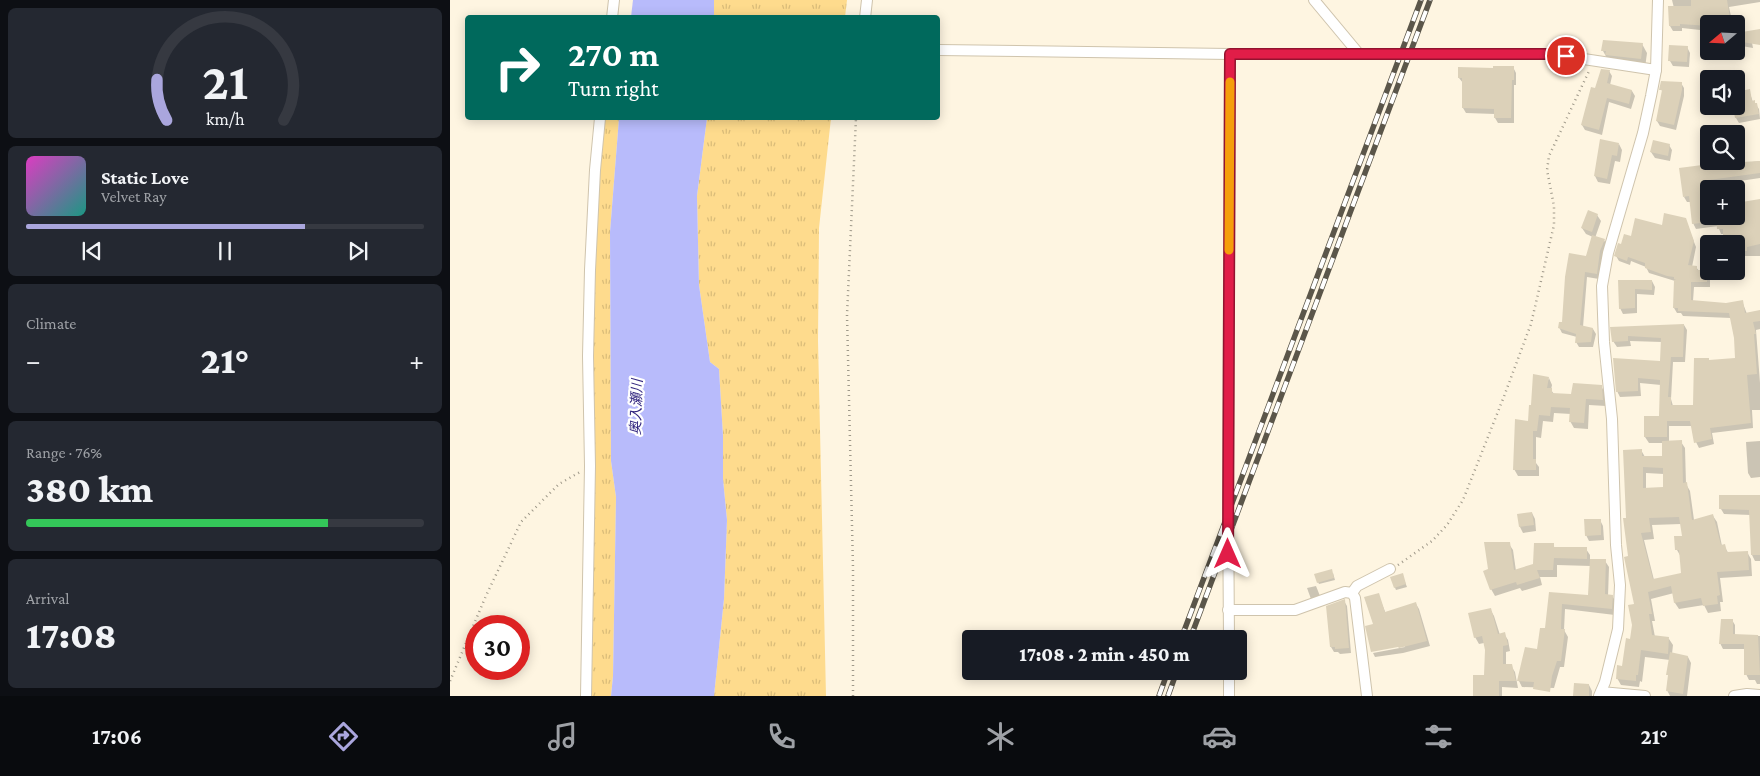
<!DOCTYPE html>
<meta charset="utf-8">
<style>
body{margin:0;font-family:"Crimson Pro","Noto Sans JP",serif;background:#242831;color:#f1f3f6;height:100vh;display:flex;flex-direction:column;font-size:19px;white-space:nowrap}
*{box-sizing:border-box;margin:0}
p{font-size:16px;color:#9ea1a6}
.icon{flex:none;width:28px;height:28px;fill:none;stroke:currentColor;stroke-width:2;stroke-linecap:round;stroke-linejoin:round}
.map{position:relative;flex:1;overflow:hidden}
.panel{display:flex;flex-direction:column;gap:8px;padding:8px;background:#0d0f14;width:450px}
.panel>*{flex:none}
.hud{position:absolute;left:15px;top:15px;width:475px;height:105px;border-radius:5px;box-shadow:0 2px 12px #0003;background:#00695c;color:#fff;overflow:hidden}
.needle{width:32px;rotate:251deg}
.buttons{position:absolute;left:1250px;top:15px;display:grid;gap:10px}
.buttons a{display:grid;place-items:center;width:45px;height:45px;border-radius:5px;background:#171b24;box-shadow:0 2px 12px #0003;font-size:25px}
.speed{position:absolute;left:15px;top:615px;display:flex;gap:10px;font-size:25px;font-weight:700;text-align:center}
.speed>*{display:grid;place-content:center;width:65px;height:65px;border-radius:50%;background:#171b24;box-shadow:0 2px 12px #0003;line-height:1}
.speed .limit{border:8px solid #d22;background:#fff;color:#111}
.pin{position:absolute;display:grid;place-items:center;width:42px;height:42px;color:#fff;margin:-21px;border:2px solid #fff;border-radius:50%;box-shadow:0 1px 5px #0007}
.me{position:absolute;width:55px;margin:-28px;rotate:0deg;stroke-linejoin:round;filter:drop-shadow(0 0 4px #0008)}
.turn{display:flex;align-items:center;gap:18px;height:105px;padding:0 20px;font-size:22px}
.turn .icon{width:65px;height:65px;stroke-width:2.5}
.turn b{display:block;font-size:35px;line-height:42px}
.big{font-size:38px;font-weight:800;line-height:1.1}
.panel .card{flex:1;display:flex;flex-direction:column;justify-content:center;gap:8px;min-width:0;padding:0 18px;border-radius:8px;background:#242831}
.panel .dial{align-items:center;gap:0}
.dial svg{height:130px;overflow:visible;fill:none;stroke:#363941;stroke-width:7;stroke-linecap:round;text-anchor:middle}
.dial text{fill:#f1f3f6;stroke:none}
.song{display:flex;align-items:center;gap:15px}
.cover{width:60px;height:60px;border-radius:8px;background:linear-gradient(135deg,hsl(310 70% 55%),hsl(170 70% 35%))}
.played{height:5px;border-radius:2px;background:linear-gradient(90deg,#aaa6dd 70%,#363941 70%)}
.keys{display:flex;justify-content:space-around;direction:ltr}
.heat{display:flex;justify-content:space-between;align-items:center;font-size:28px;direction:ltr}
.charge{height:8px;border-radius:4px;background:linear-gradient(90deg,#34c759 76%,#363941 0)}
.trip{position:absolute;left:512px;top:630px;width:285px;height:50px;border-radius:5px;background:#171b24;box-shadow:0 2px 12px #0003;font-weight:800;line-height:50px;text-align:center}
.tabs{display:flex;height:80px;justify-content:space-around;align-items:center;background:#090b0e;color:#9ea1a6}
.tabs .icon{width:35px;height:35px}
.tabs .on{color:#aaa6dd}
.tabs b{font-size:22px;color:#f1f3f6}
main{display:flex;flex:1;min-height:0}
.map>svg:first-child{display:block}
</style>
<main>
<section class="panel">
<div class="card dial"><svg viewBox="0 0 100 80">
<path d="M14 69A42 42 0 1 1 86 69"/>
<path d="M14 69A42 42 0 0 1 8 44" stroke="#aaa6dd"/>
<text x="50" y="56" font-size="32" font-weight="700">21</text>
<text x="50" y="72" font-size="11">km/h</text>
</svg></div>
<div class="card">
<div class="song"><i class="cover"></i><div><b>Static Love</b><p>Velvet Ray</p></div></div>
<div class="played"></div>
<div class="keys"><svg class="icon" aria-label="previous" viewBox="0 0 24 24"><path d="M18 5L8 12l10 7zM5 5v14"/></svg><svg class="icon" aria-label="pause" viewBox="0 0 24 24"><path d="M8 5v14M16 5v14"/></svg><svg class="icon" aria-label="next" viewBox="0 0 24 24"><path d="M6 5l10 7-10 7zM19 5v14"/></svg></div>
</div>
<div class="card"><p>Climate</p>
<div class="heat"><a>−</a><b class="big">21°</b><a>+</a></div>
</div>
<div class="card"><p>Range · 76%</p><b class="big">380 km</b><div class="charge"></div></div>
<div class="card"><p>Arrival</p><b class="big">17:08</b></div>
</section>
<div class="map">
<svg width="1310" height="696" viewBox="0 0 1310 696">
<defs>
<pattern id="grass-tufts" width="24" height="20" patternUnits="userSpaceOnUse" patternTransform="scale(1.25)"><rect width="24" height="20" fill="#fedb8d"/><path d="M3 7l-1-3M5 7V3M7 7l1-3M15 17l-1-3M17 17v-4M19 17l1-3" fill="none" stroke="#dabc79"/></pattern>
</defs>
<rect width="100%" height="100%" fill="#fef5e1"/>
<g fill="url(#grass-tufts)">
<polygon points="264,0 397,0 395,17 264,18"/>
<polygon points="155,118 169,118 160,232 161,461 166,497 163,676 161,696 140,696 144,270 149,170"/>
<polygon points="257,118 381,118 369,228 368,341 376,696 264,696 274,599 277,520 273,479 273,436 269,369 260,362 249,285 247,196"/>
</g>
<g fill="#b8bbfb">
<polygon points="183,0 264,0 264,17 181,17"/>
<polygon points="169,118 257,118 247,196 249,285 260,362 269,369 273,436 273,479 277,520 274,599 264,696 161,696 163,676 166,497 161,461 160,232"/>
</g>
<g fill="#0003" fill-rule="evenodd">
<polygon points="1222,0 1310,0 1310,2 1279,7 1282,21 1287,20 1290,26 1291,33 1301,37 1303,48 1286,45 1286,24 1259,24 1259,31 1232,28 1232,31 1223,31 1220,26 1224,8"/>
<polygon points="1192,44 1197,53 1195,68 1158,60 1153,51"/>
<polygon points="1237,47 1240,53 1239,67 1223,66 1220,61"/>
<polygon points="1063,67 1066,73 1066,85 1064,85 1064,123 1048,123 1045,118 1045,114 1016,113 1013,108 1013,83 1009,78 1009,69 1044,69"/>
<polygon points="1159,71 1162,76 1160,85 1182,91 1185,96 1181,109 1159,102 1152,135 1135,130 1132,125 1146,90"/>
<polygon points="1277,74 1286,74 1289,79 1290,92 1299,91 1303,102 1304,102 1309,109 1310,119 1289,123 1286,118 1284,106 1286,106 1286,79 1277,79"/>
<polygon points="1231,83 1234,88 1234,96 1226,130 1210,126 1207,121 1213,93 1211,89"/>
<polygon points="1169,144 1172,150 1170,162 1165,161 1160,184 1148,182 1145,176"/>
<polygon points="1219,145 1222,150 1220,161 1205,158 1201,152"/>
<polygon points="1286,149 1290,149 1293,154 1294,163 1310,161 1310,178 1250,187 1257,205 1259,205 1259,216 1286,216 1286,204 1310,200 1310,256 1286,256 1286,244 1274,234 1271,234 1268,226 1246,229 1243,223 1241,202 1237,202 1234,197 1261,165 1261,161 1286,161"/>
<polygon points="1147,215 1151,221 1145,238 1154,240 1157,246 1149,279 1137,277 1133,327 1143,329 1146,334 1143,347 1129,347 1126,342 1127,337 1112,333 1109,327 1113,324 1143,237 1136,234 1132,228"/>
<path d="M1235,219L1246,247L1242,267H1246L1249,271H1257L1260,277V287H1244L1243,301L1276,304L1292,301L1297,314L1310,312V329L1306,330L1310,383V410H1302L1303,428L1262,433L1264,444L1249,448L1246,442L1242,426H1219V442H1231L1235,448L1236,484L1240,491L1244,520L1263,516L1267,522L1272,546H1274L1279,554L1297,552L1301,559L1302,576L1270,578L1273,602H1270L1271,611L1258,613L1254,605L1229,609L1225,603L1224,593L1201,599L1205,621H1202L1205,637L1219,639L1223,645L1222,654L1238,657L1241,663L1237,696H1220L1217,690L1220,660L1195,657L1192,682L1190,681L1189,687L1171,685L1167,678L1173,667L1181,640L1186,605L1180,556L1178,519L1191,450L1195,457L1214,458L1213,443H1199L1195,437V417H1211V385L1190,383L1191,396L1170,397L1167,391L1212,363V342L1180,341L1181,346L1167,347L1163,341L1162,328L1234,325L1237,330L1235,362H1223L1221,399L1223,406H1244L1287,359L1285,337L1281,318L1233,316L1231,313H1227L1224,308L1225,281L1199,273L1196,267L1181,261L1180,265L1169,261L1166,256L1172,246L1182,237ZM1196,473L1214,474V489H1196ZM1231,524L1233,537L1227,550L1231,557L1232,574L1204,580L1194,540L1204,539L1202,525Z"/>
<polygon points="1202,281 1205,287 1204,295 1187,294 1187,313 1173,314 1170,308 1170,282"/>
<polygon points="1099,378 1102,385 1101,390 1104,394 1122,395 1151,386 1155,393 1156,406 1139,405 1138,429 1124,428 1120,421 1121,414 1104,413 1103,422 1093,421 1091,438 1086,437 1086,463 1089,467 1089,476 1068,476 1064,469 1079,423"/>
<polygon points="1310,441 1310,477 1301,478 1298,473 1296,442"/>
<polygon points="1310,497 1310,561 1305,561 1302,555 1301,515 1274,514 1271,509"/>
<polygon points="1082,513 1085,519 1086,531 1073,533 1070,527 1068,515"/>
<polygon points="1150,520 1153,526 1154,540 1139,541 1136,535"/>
<polygon points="1059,544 1063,550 1066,571 1085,565 1103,545 1105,548 1136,549 1140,555 1140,560 1155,561 1159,567 1158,596 1162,596 1166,602 1165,615 1115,609 1114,630 1118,637 1114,667 1110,667 1104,688 1072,687 1069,681 1076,648 1088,651 1096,630 1100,593 1140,596 1141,566 1107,565 1107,577 1090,577 1092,585 1072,591 1070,588 1045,596 1041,589 1040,570"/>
<polygon points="883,573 885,580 869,584 868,582"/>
<polygon points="953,577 957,587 946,590 941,578"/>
<polygon points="866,586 870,596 861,599 857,588"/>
<polygon points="928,594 936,614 966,604 969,609 980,646 953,653 925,657 923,653 955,647 954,645 924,625"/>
<polygon points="894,601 897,606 901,653 890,654 888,652 884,652 881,647"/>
<polygon points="1040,609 1044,616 1050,635 1054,634 1058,640 1060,651 1056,652 1056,666 1061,666 1065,672 1068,688 1052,687 1052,696 1024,696 1036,676 1036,650 1034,643 1029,644 1025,637"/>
<polygon points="1282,620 1285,625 1285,635 1310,636 1310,630 1310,684 1307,684 1305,680 1299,680 1296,674 1296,649 1273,649 1270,643"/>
<polygon points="1139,685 1142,691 1142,696 1125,696"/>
</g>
<g fill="#dcd1b9" fill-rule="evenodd">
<polygon points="1241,0 1277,0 1281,24 1259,24 1259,26 1230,24 1230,26 1219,26 1218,6 1241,6"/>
<polygon points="1310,29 1310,45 1286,41 1286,33"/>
<polygon points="1153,40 1193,43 1191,59 1155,55 1156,51 1151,51"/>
<polygon points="1219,45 1238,46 1237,62 1218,61"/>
<polygon points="1043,66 1064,66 1064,80 1062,80 1061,118 1044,118 1044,109 1012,108 1012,78 1008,78 1008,67 1043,68"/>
<polygon points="1151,69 1160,70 1157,83 1182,90 1179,104 1157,98 1149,130 1131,125 1141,87 1145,88"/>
<polygon points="1211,81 1232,82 1232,90 1224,125 1206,121 1212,90 1209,90"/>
<polygon points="1300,89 1302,101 1305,100 1305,103 1307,103 1309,114 1285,118 1283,107 1286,107 1286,92"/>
<polygon points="1150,139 1169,143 1167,156 1162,155 1157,179 1144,176"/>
<polygon points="1203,140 1220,144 1218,156 1200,152"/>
<polygon points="1259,161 1292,162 1310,161 1310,173 1259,180 1259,193 1257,193 1260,222 1242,224 1239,196 1233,197 1229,168 1260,164"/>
<polygon points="1310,199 1310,244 1297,247 1297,251 1286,251 1286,244 1273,244 1273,229 1267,229 1266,216 1294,216 1292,202"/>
<polygon points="1138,210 1148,214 1142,232 1131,228"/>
<polygon points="1214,213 1236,218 1244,241 1238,265 1247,266 1247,270 1257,270 1257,282 1241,282 1241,300 1276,303 1293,300 1295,313 1310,310 1310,321 1303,322 1306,334 1304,334 1307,374 1297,375 1301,423 1260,428 1262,439 1244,443 1240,421 1217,421 1217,437 1194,437 1194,416 1209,416 1210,380 1188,378 1188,391 1166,392 1163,358 1210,361 1211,338 1178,336 1178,341 1162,342 1160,327 1234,324 1233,357 1221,357 1218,397 1221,397 1221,405 1243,405 1244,358 1259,358 1259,360 1285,358 1284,338 1279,313 1228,311 1228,308 1223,308 1224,280 1226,280 1224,279 1224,277 1217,276 1195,268 1195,263 1178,257 1177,261 1164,256 1168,243 1171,244 1174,234 1181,236 1185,218 1212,225"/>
<polygon points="1142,235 1155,239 1150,251 1147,274 1135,272 1130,325 1143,328 1141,342 1125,343 1126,334 1108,328 1109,322 1112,322 1115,277 1119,253 1136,256"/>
<polygon points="1168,280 1202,280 1202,290 1185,289 1185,308 1169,309"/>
<polygon points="1083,374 1099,377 1097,388 1102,388 1102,393 1121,394 1123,383 1152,385 1153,400 1136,399 1134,423 1119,422 1120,408 1101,407 1100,416 1089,415 1087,431 1083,431 1083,459 1086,459 1086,470 1063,470 1065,419 1078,421 1079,405 1081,405"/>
<path d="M1232,440L1233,483L1237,482L1242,520L1263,514L1271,545L1275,544L1277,552L1298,551L1299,570L1267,572L1270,595L1267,596L1268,604L1253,606L1251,598L1224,603L1221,586L1198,592L1202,614H1199L1202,635L1219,637L1218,654L1191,650L1188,675H1186V681L1166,679L1167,665L1172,666L1176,638L1180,639L1182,625L1178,605L1184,604L1174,557L1178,556L1173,518H1176L1173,450L1192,449V456H1212V441ZM1193,467L1213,468V487L1193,488ZM1229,517L1232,536H1224L1225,550H1229L1231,573L1203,579L1191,533L1201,532L1199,518Z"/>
<polygon points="1269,495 1310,495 1310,555 1301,555 1299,510 1269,509"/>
<polygon points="1082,512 1084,525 1069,527 1067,514"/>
<polygon points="1134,519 1151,519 1151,535 1135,536"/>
<polygon points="1034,542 1060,542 1064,570 1083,564 1084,543 1104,543 1104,547 1137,547 1137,559 1104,558 1103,570 1087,570 1090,578 1067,585 1066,582 1040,590 1033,571 1038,569"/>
<polygon points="1140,559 1156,559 1155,594 1163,595 1162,609 1112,604 1111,627 1111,629 1115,629 1111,661 1107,661 1102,676 1100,692 1083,689 1084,682 1067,681 1075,647 1087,649 1090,628 1095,628 1099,592 1138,595"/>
<polygon points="882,569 884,578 867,583 864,574"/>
<polygon points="953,573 956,584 944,588 940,577"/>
<polygon points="929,593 935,612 966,602 977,641 949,648 948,647 921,652 915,626 923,624 914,597"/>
<polygon points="895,599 899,648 885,649 885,647 880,647 876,606"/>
<polygon points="1041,608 1048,634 1055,632 1058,645 1053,646 1053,664 1062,664 1066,681 1049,681 1049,696 1023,696 1023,675 1034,675 1035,650 1032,636 1024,638 1018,613"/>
<polygon points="1271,619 1283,619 1283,634 1308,635 1310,675 1294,675 1294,644 1269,644"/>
<polygon points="1220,652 1238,656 1233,694 1216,691 1218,675 1216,675"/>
<polygon points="1124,683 1139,684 1139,696 1123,696"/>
</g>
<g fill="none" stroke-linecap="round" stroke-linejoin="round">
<g stroke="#cfc4ad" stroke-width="12">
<g id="street">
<polyline points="864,0 909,54"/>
<polyline points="162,18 164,0"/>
<polyline points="415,18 417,0"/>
<polyline points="488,50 780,54 1101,54 1206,70"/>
<polyline points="902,593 907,586 940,569"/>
<polyline points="778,610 845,610 895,592 902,593 905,598 917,696"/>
<polyline points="779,639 778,499 780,54"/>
<polyline points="779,671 779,696"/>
<polyline points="1151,692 1195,696"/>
<polyline points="136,696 140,466 138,356 140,270 145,170 150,118"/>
<polyline points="1149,696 1155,682 1168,629 1170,585 1166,545 1162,419 1154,342 1152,286 1158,253 1193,133 1201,96 1206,70 1208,0"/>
<polyline points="1284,696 1297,694 1310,695"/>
</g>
</g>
<g stroke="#9f998a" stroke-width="2.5" stroke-dasharray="1 4" stroke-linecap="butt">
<polyline points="948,565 982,541 997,525 1013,500 1053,399 1081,324 1104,225 1104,206 1097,170 1099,156 1139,71"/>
<polyline points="0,681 35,598 71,522 109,484 130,472"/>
<polyline points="403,696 403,568 397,315 406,118"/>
</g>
<use href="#street" stroke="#fff" stroke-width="10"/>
<g stroke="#5b564a" stroke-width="5.5">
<g id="rail">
<polyline points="731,639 971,0"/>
<polyline points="740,639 980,0"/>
<polyline points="709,696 718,671"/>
<polyline points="718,696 727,671"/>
</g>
</g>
<use href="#rail" stroke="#fff" stroke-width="4" stroke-dasharray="11" stroke-linecap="butt"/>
</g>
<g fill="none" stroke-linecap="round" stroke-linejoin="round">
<g stroke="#92132f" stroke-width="12">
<polyline id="route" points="778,554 780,54 1101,54 1116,56"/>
</g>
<use href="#route" stroke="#e11d48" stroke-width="9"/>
<polyline stroke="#f59e0b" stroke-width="9" points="779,250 780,82"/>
</g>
<g text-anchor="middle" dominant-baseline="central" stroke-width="4.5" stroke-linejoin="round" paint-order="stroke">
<g font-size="14" font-style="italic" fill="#342880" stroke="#fff">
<text transform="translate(186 407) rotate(-88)">奥入瀬川</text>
</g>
</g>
</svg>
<div class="buttons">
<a><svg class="needle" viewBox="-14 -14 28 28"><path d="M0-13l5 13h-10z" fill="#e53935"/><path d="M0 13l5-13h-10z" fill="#9ea1a6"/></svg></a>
<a><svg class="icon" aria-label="sound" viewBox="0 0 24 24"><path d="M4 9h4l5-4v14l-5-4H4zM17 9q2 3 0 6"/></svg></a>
<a><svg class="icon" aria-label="search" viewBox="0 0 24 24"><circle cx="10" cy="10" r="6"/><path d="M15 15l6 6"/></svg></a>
<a>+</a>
<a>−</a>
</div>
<div class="speed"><div class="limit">30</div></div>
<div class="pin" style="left:1116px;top:56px;background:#d93025"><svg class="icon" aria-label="arrive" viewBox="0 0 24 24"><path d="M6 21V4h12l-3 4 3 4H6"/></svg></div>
<svg class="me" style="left:778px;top:554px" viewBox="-20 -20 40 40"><path d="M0-17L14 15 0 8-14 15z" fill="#e11d48" stroke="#fff" stroke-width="4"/></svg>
<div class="trip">17:08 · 2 min · 450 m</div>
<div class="hud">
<div class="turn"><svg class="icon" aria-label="right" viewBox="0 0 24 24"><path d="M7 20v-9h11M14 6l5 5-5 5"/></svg><div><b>270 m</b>Turn right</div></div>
</div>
</div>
</main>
<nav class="tabs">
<b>17:06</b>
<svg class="icon on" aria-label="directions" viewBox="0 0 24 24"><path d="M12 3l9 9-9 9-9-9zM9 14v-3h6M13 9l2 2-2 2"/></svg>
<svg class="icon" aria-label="music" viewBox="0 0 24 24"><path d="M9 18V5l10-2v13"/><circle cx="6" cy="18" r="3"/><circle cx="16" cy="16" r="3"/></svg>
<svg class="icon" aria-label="phone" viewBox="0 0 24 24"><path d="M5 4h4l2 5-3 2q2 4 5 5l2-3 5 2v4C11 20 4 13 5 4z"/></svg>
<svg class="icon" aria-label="climate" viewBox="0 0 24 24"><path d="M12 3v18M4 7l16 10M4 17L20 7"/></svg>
<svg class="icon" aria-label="car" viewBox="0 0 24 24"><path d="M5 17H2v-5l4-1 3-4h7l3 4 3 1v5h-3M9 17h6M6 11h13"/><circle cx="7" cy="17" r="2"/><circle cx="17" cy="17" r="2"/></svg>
<svg class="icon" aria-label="filters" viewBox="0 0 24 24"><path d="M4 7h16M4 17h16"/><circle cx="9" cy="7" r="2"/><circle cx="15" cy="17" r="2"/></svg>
<b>21°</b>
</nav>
